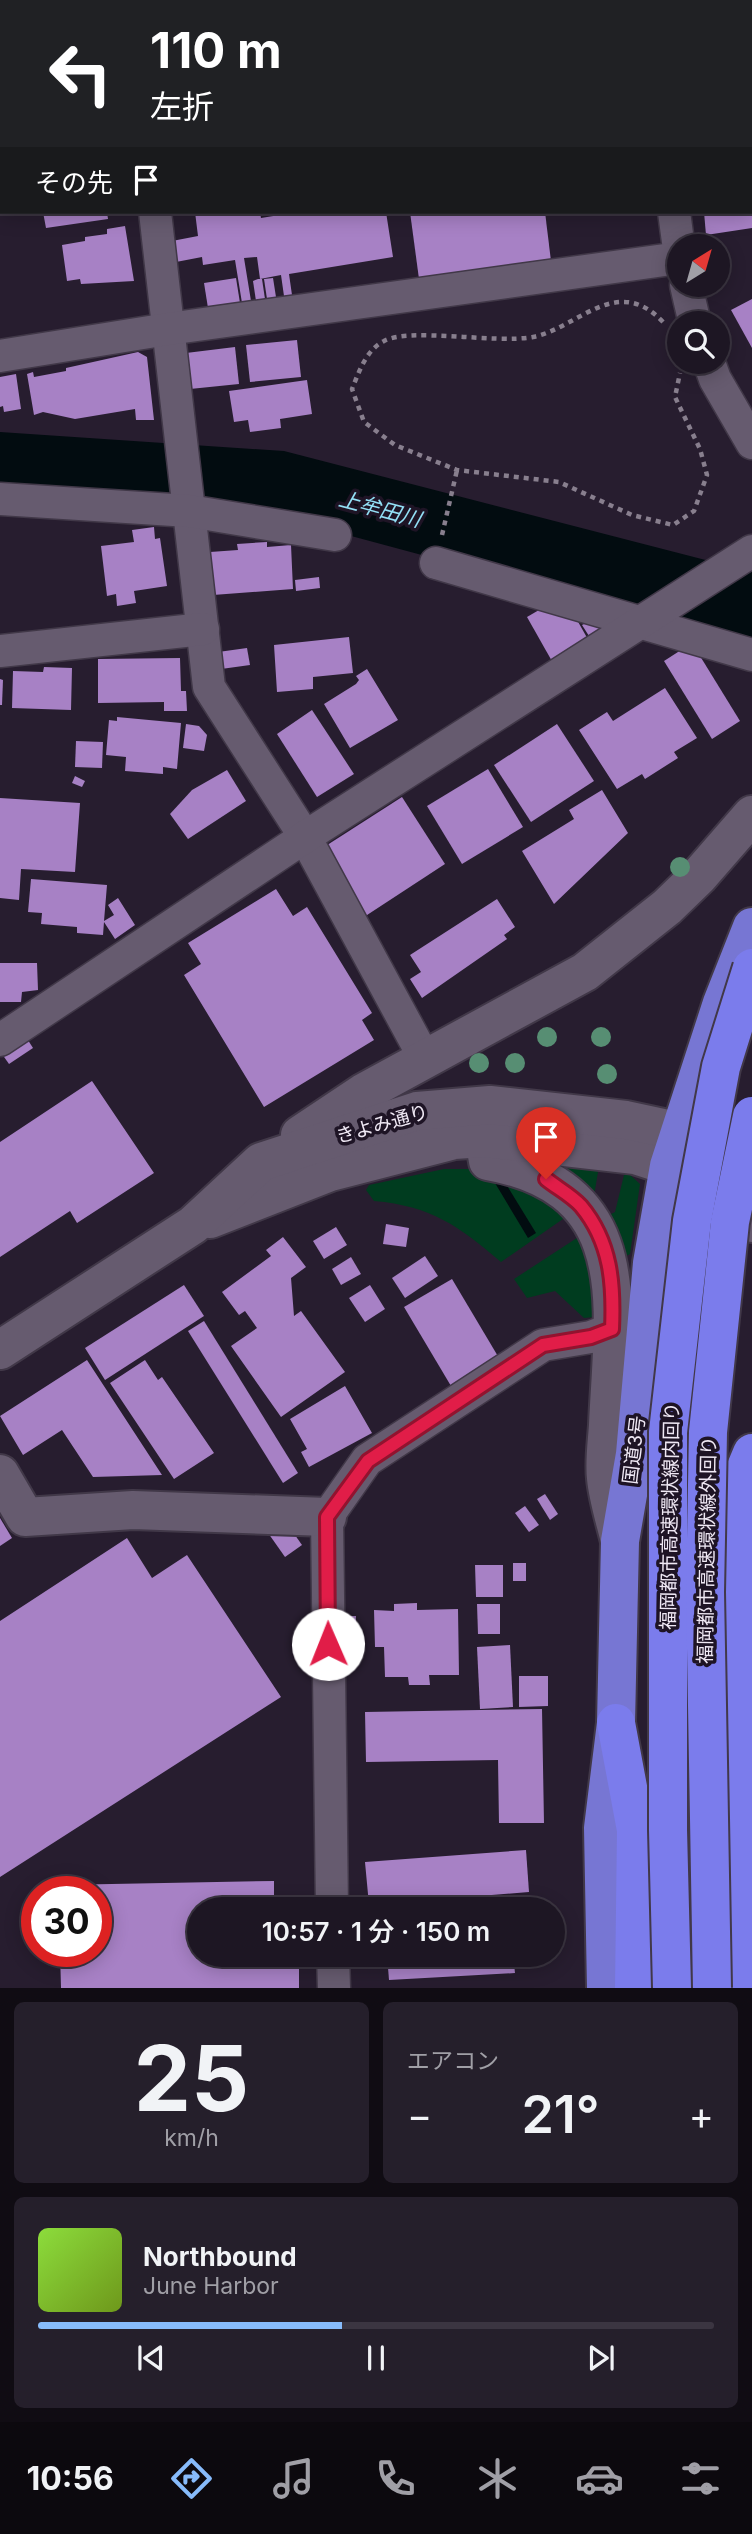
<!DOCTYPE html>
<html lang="ja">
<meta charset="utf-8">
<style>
body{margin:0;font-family:Inter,"Noto Sans JP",sans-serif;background:#251f2b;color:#f1f3f6;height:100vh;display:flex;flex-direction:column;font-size:26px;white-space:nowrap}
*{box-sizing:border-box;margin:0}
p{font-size:23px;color:#a09fa6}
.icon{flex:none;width:38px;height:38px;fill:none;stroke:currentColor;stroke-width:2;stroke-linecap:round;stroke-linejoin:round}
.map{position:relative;height:1988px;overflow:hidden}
.sheet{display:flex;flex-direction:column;gap:14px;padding:14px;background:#100c13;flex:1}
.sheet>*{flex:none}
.banner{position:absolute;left:0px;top:0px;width:752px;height:214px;box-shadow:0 4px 18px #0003,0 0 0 2px #3b3541;background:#202124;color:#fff;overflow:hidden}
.needle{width:46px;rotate:37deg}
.tools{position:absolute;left:667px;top:234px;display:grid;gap:14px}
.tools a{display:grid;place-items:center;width:63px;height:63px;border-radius:50%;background:#1d1623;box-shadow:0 4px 18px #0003,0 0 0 2px #3b3541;font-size:35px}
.speed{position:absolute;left:21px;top:1876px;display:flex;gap:14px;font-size:35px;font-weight:700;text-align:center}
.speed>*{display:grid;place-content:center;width:91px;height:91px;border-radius:50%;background:#1d1623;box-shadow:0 4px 18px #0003,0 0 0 2px #3b3541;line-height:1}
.speed .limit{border:10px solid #d22;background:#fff;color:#111}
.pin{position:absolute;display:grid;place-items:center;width:60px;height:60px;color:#fff;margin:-72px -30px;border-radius:50% 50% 50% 0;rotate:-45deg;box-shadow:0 0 7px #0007}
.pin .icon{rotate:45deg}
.me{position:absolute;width:77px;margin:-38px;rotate:359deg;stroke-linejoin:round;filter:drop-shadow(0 0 5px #0008)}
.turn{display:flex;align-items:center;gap:24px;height:147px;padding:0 35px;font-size:32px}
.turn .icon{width:91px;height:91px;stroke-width:2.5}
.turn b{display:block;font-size:49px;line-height:60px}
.then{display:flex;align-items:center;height:66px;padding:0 35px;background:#0003;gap:14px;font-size:26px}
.big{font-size:52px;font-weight:600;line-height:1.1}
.sheet .tile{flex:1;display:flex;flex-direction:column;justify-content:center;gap:10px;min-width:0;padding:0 24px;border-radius:10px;background:#251f2b}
.sheet .dial{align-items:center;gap:0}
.dial b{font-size:91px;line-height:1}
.song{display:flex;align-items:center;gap:21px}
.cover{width:84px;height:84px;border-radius:10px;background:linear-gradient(135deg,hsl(90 70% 55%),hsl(80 70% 35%))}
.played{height:7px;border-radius:4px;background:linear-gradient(90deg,#87bbfb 45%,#3b3541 45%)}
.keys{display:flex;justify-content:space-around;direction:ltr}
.heat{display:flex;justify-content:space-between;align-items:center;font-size:38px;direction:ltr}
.sheet .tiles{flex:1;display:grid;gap:14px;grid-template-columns:1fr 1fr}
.tile:last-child{grid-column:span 2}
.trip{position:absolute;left:187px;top:1897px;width:378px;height:70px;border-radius:35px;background:#1d1623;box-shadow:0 4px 18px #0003,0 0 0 2px #3b3541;font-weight:600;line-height:70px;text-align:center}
.tab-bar{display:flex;height:112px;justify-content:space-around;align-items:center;background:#0c090e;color:#a09fa6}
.tab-bar .icon{width:49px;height:49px}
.tab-bar .active{color:#87bbfb}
.tab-bar b{font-size:32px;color:#f1f3f6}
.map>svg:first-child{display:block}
</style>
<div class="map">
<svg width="752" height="1988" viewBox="0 0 752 1988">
<rect width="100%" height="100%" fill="#271d2f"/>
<g fill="#003c1f">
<polygon points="553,1162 595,1167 598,1172 594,1196 589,1197"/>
<path d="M444,1169H472L510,1176L573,1212L501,1262C459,1226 431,1206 374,1201L366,1190L369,1185Z"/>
<polygon points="629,1174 640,1184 630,1254 624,1257 609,1215 615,1212 624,1175"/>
<polygon points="586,1232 600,1262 594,1317 584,1318 555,1291 527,1298 514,1279"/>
</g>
<g fill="#020c10">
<polygon points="0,432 284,451 752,572 752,644 314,526 0,493"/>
<polygon points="503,1179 536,1233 528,1238 495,1183"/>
</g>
<g fill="#a781c5">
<polygon points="43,212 107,212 108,219 46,228"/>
<polygon points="195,212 260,212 261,218 298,212 386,212 393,257 289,274 292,295 284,296 281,275 260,279 257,257 244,258 251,301 242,303 235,260 203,265 202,257 176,262 172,241 198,236"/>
<polygon points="410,212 545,212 551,261 419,279"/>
<polygon points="704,212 752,212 752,228 706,235"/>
<polygon points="125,226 134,281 81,284 80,279 67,281 62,245 85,241 85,237 107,234 107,229"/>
<polygon points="236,278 240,303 208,308 204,283"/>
<polygon points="273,278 276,297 267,299 264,279"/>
<polygon points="258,279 262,279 265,299 256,301 253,281"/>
<polygon points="752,299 752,348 731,310"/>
<polygon points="297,340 301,377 250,382 246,345"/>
<polygon points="235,347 239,384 190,389 186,353"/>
<polygon points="138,352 147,357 154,420 136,420 135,409 75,419 43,412 34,415 27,374 33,372 34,377 66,371 66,368"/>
<polygon points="16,374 21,409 4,412 3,406 0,407 0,377"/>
<polygon points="307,380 312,414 280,419 281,428 250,432 248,420 234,422 229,391"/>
<polygon points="154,527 155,539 160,538 167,586 134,591 136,603 117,606 116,594 107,596 101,546 134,542 132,530"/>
<polygon points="267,542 267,547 291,545 293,589 213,595 210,552 238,550 237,544"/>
<polygon points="319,577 320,588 296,591 295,580"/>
<polygon points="567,602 590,643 553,663 527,617 551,603"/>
<polygon points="595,618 601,629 589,636 582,625"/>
<polygon points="349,637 353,673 313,677 313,689 277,692 274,645"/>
<polygon points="692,643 740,721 712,739 664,661"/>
<polygon points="247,648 250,665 214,670 211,653"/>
<polygon points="180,658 181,691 186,691 187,711 164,711 164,702 98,703 98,659"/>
<polygon points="44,667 72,668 71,710 12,708 13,671 43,672"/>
<polygon points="367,669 398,720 350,748 324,704 356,684 359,680 356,676"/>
<polygon points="0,679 3,680 2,705 0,705"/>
<polygon points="665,688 697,738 674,752 678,758 645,779 642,774 617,789 579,730 607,712 613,721"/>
<polygon points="312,710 354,774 317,797 277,734"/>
<polygon points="117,717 181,723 177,769 163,767 163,774 125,771 126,757 106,755 109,720 117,721"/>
<polygon points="186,724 199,726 207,735 204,751 183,748"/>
<polygon points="557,724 594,781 531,822 494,765"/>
<polygon points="76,741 103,742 102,768 75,767"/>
<polygon points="488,769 523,827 462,864 427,806"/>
<polygon points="227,770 246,801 188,839 170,814 192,790"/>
<polygon points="75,776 85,781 82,787 72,783"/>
<polygon points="602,790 628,833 554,904 522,851 574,819 569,810"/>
<polygon points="402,797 445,864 364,917 321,849"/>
<polygon points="0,798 80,803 75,872 21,869 19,900 0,898"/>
<polygon points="31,879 107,885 104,921 114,915 108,905 118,898 135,925 115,939 104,922 103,935 77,933 77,927 41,924 42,913 28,912"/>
<polygon points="276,889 293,916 307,907 372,1013 362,1020 374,1040 264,1107 184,975 201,964 188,943"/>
<polygon points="497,899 515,927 504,935 507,939 422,998 410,979 421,972 410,955"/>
<polygon points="0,963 37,963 38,990 22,992 21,1002 0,1002"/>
<polygon points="26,1037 33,1048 9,1064 2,1054"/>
<polygon points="92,1081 154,1173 77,1223 70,1211 0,1257 0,1142"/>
<polygon points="386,1224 409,1228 406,1247 383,1244"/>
<polygon points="336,1227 347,1245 324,1259 313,1241"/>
<polygon points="283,1237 306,1267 291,1278 294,1316 301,1311 345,1372 281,1417 231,1346 257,1328 245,1311 239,1315 222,1292 271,1256 266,1250"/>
<polygon points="425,1256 438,1276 405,1298 392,1278"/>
<polygon points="351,1257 361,1274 341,1285 332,1269"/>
<polygon points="452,1279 499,1358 451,1386 404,1307"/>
<polygon points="184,1285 204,1316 105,1380 85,1348"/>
<polygon points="370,1285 385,1309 365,1322 349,1298"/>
<polygon points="204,1321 298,1473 283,1483 188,1331"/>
<polygon points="87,1360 162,1475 93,1477 62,1430 23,1455 0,1416"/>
<polygon points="145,1360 158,1380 162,1377 214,1453 174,1479 110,1383"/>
<polygon points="345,1386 372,1433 309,1467 301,1452 307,1449 290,1419"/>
<polygon points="545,1494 558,1514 550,1520 537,1499"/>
<polygon points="525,1506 539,1525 529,1532 515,1513"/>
<polygon points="0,1518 12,1538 0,1546"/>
<polygon points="283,1518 302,1545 285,1557 266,1530"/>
<polygon points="127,1538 152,1578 187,1555 281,1697 0,1877 0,1621"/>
<rect x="513" y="1563" width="13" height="18"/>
<polygon points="475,1565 503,1565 503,1597 476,1597"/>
<polygon points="417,1603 417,1610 458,1609 459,1675 429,1675 430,1685 409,1685 408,1677 385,1677 384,1647 375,1647 374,1610 394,1611 394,1604"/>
<polygon points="477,1604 500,1604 500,1634 478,1634"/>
<polygon points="333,1616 356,1616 355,1661 333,1661"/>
<polygon points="510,1645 513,1707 480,1709 477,1647"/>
<polygon points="519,1676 548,1676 548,1706 519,1707"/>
<polygon points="542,1709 544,1823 499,1823 498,1760 366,1762 365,1712"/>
<polygon points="526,1850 529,1892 369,1905 365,1862"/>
<polygon points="274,1881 274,1901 297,1901 298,1909 200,1909 200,1955 299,1955 299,1988 61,1988 60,1951 96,1951 96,1892 59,1892 59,1885"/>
<polygon points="510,1902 510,1909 421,1909 421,1907"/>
<polygon points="387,1955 513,1955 515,1973 389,1980"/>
</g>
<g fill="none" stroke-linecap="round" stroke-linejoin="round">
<g stroke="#413848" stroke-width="35">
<g id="minor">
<polyline points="132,0 132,2"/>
<polyline points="648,0 648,2"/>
<polyline points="751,17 752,17"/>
<polyline points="0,108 2,107"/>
<polyline points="155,212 209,687 305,837 425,1059"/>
<polyline points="674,212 679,249"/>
<polyline points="686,285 695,324"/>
<polyline points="0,356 168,329 679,258"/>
<polyline points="709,362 715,379 752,443"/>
<polyline points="0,499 189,511 335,535"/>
<polyline points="436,563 752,655"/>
<polyline points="0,651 203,629"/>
<polyline points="0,1040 305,837 752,551"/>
<polyline points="332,1909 327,1517 367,1460 543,1345 591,1337 612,1329"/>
<polyline points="333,1955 334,1988"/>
</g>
</g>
<g stroke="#413848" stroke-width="42">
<g id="tertiary">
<polyline points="300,1135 363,1093 585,972 667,907 699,876 752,815"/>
<path d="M485,1144L488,1161C639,1188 613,1308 608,1425C607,1442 604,1461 606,1478C608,1499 615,1520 620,1541"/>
<polyline points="210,1219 330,1172 454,1140 484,1138 635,1155 669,1166 752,1223"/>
<polyline points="0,1350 193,1225 261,1162 417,1111 490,1105 626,1120 682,1132 709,1148"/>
<polyline points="0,1474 25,1517 133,1510 327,1517"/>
</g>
</g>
<g stroke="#413848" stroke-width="42">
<polyline id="trunk" points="606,1988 603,1828 616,1723 620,1541 635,1454 652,1263 669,1166 722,1003 752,927"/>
</g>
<g stroke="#413848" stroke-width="42">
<g id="motorway">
<polyline points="616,1723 636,1830 634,1988"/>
<polyline points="744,1988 741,1556 744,1472 752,1453"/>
</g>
</g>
<g stroke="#887f8e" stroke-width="4.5" stroke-dasharray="5 5" stroke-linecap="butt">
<path d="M663,322C617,273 578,328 533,337C496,344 410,327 384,341C366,350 359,372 352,389L364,422L395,445L457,470L559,482L632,515L673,525L694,511L707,475L700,449L675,397L680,373"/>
<polyline points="442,535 457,470"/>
</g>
<use href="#minor" stroke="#665b6f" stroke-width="32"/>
<use href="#tertiary" stroke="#665b6f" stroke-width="38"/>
<use href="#trunk" stroke="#7776d3" stroke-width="38"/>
<use href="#motorway" stroke="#7b7cec" stroke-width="38"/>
<g stroke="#413848" stroke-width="42" stroke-linecap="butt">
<g id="motorway-bridge">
<polyline points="672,1988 668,1830 668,1432 692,1221 721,1067 752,968"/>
<polyline points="712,1988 705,1592 708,1432 730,1222 752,1116"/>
</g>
</g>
<use href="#motorway-bridge" stroke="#7b7cec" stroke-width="38"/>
</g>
<g fill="#578e73">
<circle cx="680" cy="867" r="10"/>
<circle cx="547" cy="1037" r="10"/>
<circle cx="601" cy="1037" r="10"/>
<circle cx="479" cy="1063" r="10"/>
<circle cx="515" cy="1063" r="10"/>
<circle cx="607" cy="1074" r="10"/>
</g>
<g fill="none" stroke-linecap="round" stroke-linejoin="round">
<g stroke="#92132f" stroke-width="18">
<path id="route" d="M328,1644L327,1517L368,1461L543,1345L591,1337L612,1329C614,1284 611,1242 581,1206C571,1195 557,1188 546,1179"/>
</g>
<use href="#route" stroke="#e11d48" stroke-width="12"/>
</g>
<g text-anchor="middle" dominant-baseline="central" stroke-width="7" stroke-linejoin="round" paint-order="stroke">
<g font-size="19" fill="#efe8f4" stroke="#1e1425">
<text transform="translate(382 1124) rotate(-16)">きよみ通り</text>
<text transform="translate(634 1450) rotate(-83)">国道3号</text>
<text transform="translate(670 1516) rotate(-89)">福岡都市高速環状線内回り</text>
<text transform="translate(707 1550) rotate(-89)">福岡都市高速環状線外回り</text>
</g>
<g font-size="21" font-style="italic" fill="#93e0f6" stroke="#1e1425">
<text transform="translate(380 509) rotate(15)">上牟田川</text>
</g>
</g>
</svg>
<div class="tools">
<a><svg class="needle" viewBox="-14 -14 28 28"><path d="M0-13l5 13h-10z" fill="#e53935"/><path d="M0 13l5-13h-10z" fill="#a09fa6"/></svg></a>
<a><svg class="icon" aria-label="search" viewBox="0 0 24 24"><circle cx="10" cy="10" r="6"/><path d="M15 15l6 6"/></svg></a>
</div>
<div class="speed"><div class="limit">30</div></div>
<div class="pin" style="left:546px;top:1179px;background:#d93025"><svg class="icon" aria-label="arrive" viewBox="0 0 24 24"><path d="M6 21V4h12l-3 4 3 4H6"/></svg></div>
<svg class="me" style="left:328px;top:1644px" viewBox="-20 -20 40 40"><circle r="19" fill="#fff"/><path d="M0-13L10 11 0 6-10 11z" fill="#e11d48"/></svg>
<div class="trip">10:57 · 1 分 · 150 m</div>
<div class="banner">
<div class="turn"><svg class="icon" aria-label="left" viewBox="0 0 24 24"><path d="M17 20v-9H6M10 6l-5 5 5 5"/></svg><div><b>110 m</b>左折</div></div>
<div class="then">その先<svg class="icon" aria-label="arrive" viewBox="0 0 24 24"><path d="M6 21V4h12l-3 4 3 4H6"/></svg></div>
</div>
</div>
<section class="sheet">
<div class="tiles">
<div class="tile dial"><b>25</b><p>km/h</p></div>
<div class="tile"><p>エアコン</p>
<div class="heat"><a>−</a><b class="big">21°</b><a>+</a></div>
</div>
<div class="tile">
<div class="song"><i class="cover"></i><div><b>Northbound</b><p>June Harbor</p></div></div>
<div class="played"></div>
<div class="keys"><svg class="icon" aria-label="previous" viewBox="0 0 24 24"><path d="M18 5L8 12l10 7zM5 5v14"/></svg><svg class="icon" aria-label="pause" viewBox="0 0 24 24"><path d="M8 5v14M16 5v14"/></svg><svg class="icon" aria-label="next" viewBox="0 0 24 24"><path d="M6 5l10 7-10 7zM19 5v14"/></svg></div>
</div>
</div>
</section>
<nav class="tab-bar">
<b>10:56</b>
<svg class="icon active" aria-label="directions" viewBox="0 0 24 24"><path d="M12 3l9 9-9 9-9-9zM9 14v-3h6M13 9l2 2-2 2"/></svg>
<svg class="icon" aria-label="music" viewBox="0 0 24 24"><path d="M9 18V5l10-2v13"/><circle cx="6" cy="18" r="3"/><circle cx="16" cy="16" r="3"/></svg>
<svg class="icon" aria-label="phone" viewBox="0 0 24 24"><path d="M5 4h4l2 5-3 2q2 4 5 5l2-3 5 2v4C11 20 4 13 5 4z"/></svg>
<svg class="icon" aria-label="climate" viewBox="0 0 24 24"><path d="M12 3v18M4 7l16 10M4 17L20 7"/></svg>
<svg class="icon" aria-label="car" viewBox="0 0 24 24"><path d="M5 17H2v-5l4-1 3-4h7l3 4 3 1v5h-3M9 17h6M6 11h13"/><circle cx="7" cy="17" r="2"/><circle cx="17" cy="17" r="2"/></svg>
<svg class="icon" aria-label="filters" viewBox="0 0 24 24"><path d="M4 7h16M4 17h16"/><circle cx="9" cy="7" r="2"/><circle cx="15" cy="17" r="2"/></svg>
</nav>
